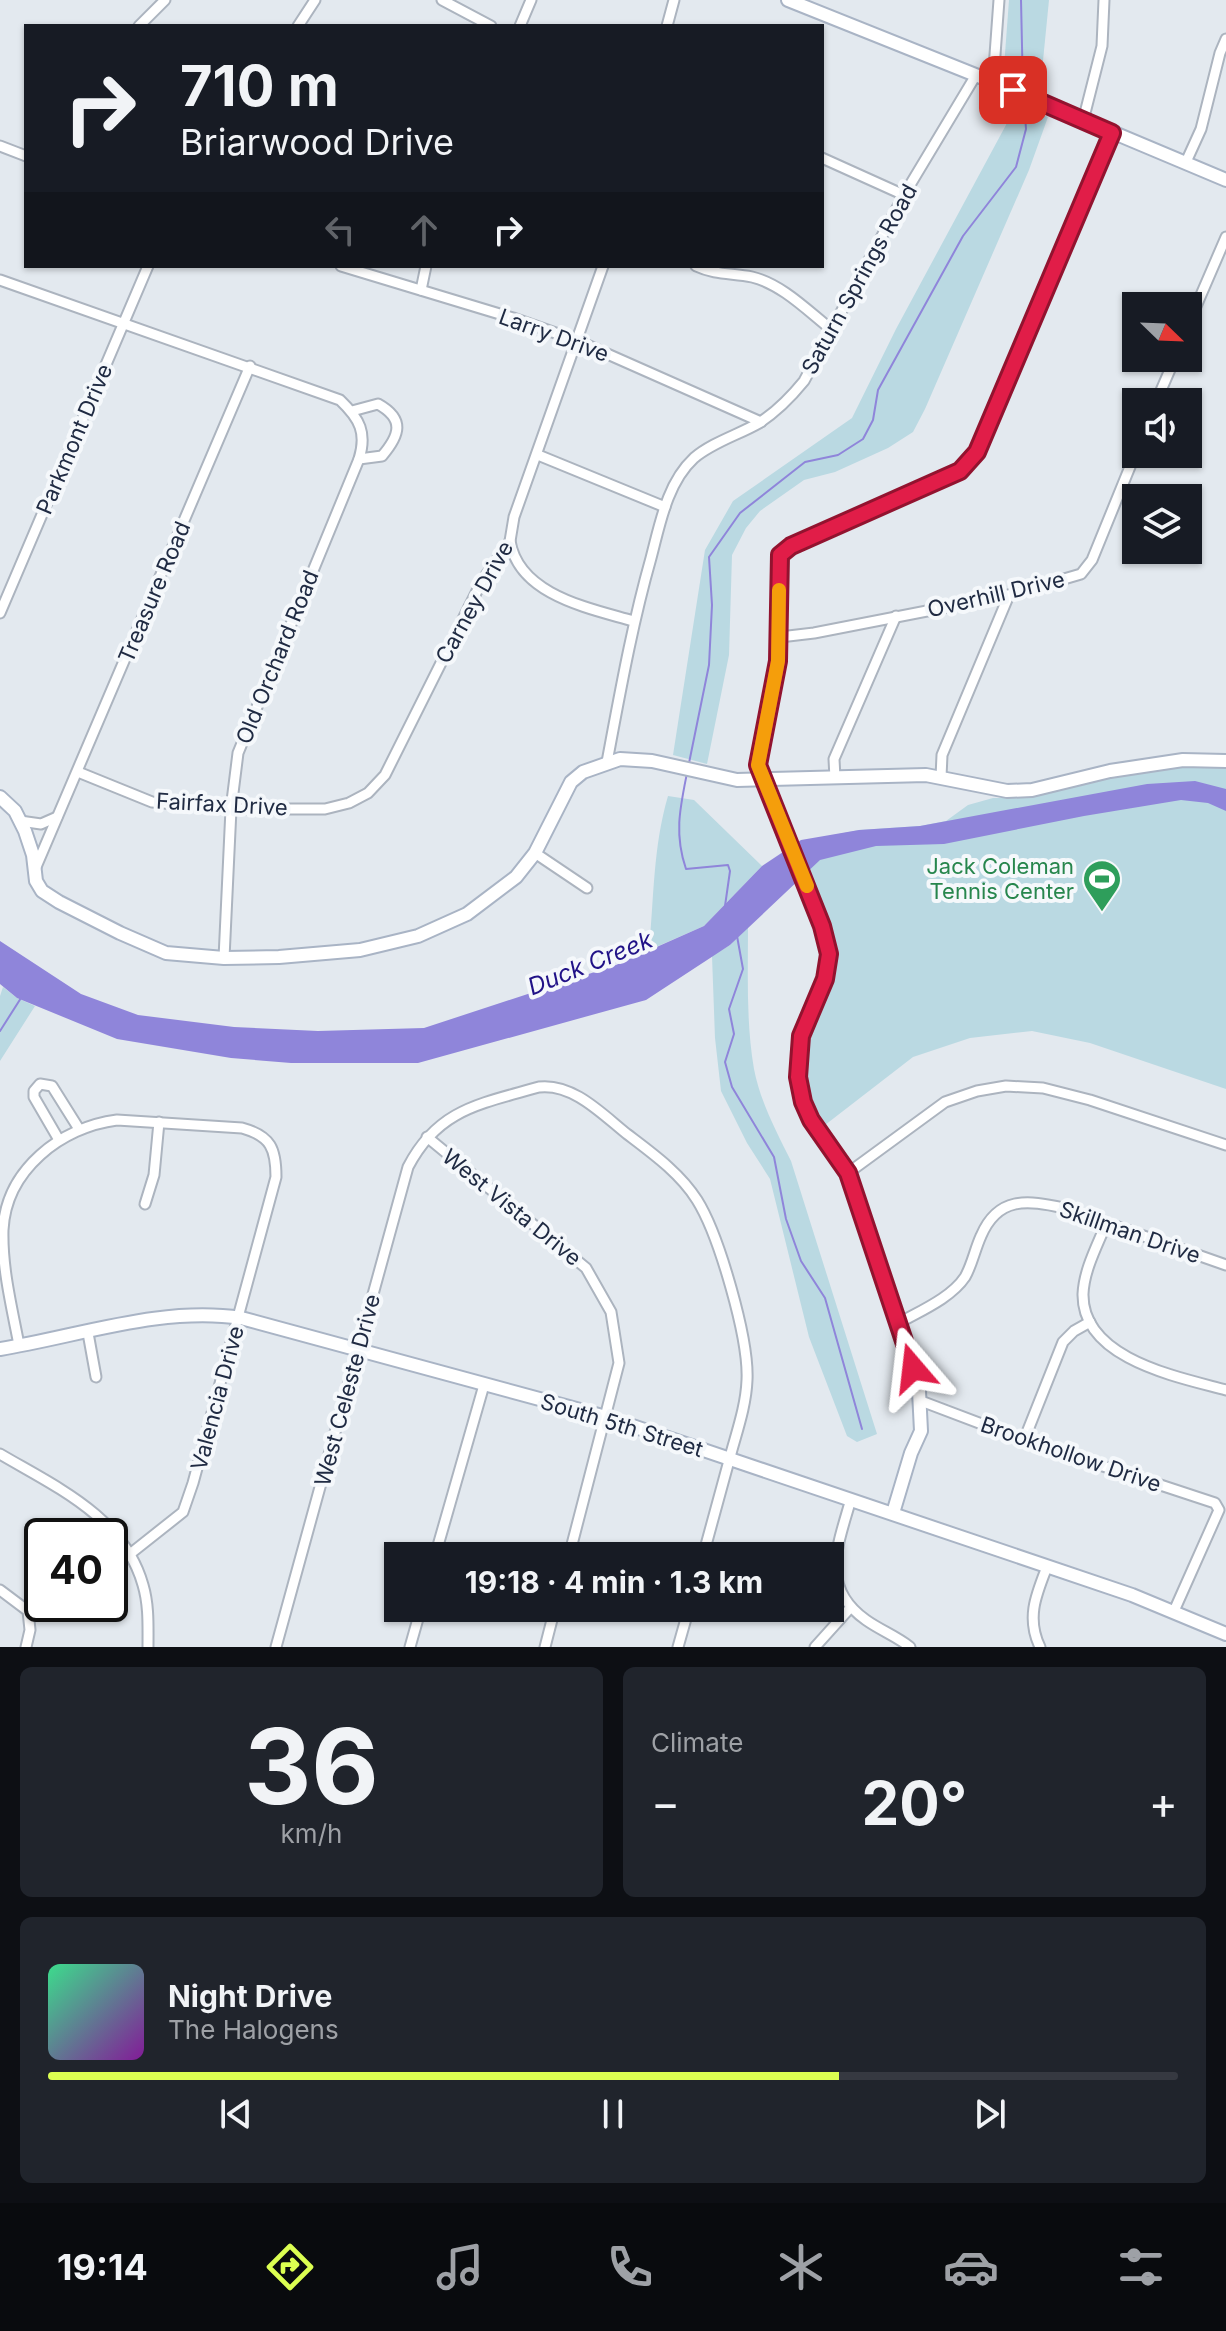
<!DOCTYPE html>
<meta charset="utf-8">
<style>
body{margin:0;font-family:Inter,sans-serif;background:#20242c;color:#f1f3f6;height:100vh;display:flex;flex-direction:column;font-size:30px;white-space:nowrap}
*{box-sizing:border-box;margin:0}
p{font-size:26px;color:#9ea1a6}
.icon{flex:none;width:44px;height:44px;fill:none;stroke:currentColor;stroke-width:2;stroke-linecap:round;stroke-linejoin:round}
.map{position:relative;height:1647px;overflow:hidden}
.panel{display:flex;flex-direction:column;gap:20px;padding:20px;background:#0d0f14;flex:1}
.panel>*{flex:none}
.banner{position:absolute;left:24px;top:24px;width:800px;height:244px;border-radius:0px;box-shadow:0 2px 6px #0004;background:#171b24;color:#f1f3f6;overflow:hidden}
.needle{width:52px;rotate:113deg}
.buttons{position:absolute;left:1122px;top:292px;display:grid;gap:16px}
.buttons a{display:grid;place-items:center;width:80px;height:80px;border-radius:0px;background:#171b24;box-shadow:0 2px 6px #0004;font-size:40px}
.speed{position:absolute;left:24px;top:1518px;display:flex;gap:16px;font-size:40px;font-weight:700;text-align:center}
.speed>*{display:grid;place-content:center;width:104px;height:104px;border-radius:50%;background:#171b24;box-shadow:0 2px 6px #0004;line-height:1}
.speed .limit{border:4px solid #111;border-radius:12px;background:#fff;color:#111}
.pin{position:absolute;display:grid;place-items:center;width:68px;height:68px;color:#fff;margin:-34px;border-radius:16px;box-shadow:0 4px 12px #0006}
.me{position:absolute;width:88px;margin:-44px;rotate:343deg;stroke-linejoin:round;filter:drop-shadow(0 0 6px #0008)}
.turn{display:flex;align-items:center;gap:28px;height:168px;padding:0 24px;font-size:36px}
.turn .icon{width:104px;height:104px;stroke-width:2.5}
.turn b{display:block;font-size:56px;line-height:68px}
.lanes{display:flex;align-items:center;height:76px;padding:0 24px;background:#0003;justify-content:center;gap:40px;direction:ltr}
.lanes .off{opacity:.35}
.big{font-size:60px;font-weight:700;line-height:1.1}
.panel .widget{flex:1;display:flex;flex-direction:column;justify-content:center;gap:12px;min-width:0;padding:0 28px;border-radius:12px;background:#20242c}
.panel .dial{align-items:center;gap:0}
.dial b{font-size:104px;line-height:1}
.song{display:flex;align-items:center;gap:24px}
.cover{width:96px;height:96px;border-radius:12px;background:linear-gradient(135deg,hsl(150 70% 55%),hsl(290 70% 35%))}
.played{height:8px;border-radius:4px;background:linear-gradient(90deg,#dcff51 70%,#363941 70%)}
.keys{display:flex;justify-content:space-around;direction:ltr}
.heat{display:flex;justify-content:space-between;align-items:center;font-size:44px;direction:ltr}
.panel .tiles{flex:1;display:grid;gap:20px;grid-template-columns:1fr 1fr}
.widget:last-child{grid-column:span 2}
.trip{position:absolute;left:384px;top:1542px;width:460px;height:80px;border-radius:0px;background:#171b24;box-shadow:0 2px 6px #0004;font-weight:700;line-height:80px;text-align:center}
.dock{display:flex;height:128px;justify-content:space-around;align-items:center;background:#090b0e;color:#9ea1a6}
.dock .icon{width:56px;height:56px}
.dock .current{color:#dcff51}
.dock b{font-size:36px;color:#f1f3f6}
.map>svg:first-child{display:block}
</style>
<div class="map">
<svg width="1226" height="1647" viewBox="0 0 1226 1647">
<rect width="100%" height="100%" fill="#e3e9ef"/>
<g fill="#bad9e2">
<polygon points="1009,0 1049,0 1040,91 1010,78 1004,67"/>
<polygon points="1010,102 1048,117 1029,170 925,409 913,432 888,448 835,472 804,480 760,511 746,528 732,555 729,655 707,764 673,755 705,550 733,501 852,418 896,329 1006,125"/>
<polygon points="1177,766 1226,767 1226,1089 1090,1043 1032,1031 970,1038 913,1057 825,1125 809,1100 803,1074 805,1042 833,970 835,945 798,842 859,830 920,826 946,821 968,805 993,798 1012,798 1044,793 1117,774"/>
<path d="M668,796L694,800L762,866L704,926L649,950C654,898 653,847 668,796Z"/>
<path d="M748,927C748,974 746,1023 754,1069C760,1101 777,1133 791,1161L877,1434L857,1442L847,1436L809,1337L770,1179L747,1143L721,1091L715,1038L712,956L730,945Z"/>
<polygon points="3,987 17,998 35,1006 0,1061 0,996"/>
</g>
<polygon fill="#8f85da" points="1195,781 1226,789 1226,811 1208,803 1181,800 1084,816 944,844 876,846 820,860 730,945 646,1000 418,1063 291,1063 231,1058 117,1039 17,998 0,984 0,941 81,994 138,1015 234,1027 318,1031 424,1028 616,965 704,926 762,866 801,840 859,830 920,826 1147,784"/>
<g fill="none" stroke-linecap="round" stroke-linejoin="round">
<g stroke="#8f85da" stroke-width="2">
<polyline points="1021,0 1023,91"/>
<polyline points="689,763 709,665 712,605 709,557 740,513 805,462 838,455 863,439 873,420 878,390 963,236 1016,167 1026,129 1024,101"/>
<path d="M687,773C680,808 674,834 686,869L728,865L730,871L725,906"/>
<polyline points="737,936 743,969 729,1009 734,1034 725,1062 732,1087 774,1157 786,1219 801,1261 825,1298 862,1429"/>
<polyline points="0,1031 21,998"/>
</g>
<g stroke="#acb4bf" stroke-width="13">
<g id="street">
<polyline points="442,0 491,26"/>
<polyline points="139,26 165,0"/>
<polyline points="298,26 315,0"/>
<polyline points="520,26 531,0"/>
<polyline points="667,26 674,0"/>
<polyline points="993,82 999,0"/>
<polyline points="1083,121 1102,46 1104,0"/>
<polyline points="0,146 26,156"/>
<polyline points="822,158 904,195"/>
<polyline points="1186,162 1201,129 1220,53 1226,39"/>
<polyline points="341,266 513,318 578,341 761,422"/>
<path d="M696,266C715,275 733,273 752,277C782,284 809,312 832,330"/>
<path d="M0,280L340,400C360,419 367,433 359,459L238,753L231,809L224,958"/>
<polyline points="421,290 426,266"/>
<polyline points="1188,325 1226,237"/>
<polyline points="1156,402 1175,358"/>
<path d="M352,411L378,404C405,419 400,435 382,456L359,459"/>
<polyline points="538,455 665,507"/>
<path d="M510,541C519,595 589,608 633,621"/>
<polyline points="0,613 148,266"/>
<polyline points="780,637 814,633 1009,595 1081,574 1092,560 1136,452"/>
<path d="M607,762C620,693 632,625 651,558C660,524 667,483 694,458C713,442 738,435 759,423C776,412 791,397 804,381L904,195L976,75"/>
<polyline points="78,772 152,802 231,809 325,809 349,803 368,793 385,775 482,581 510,541 514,517 603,266"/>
<polyline points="941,777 942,755 1009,595"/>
<polyline points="835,778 834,759 896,616"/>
<polyline points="20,821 41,824 57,817"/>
<polyline points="535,853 587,888"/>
<polyline points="36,867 250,366"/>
<polyline points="427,1137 586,1268 611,1312 619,1363 569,1556"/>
<polyline points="59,1140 34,1097 34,1091 40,1084 52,1086 79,1129"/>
<polyline points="848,1173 945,1102 977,1091 1006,1086 1043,1088 1090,1100 1226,1145"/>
<polyline points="145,1204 154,1175 159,1122"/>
<path d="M1106,1224C1097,1246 1084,1270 1083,1294C1082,1359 1178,1377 1226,1390"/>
<path d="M899,1323C920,1311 951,1298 965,1277C972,1265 975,1249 981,1236C998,1196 1027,1200 1064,1208L1226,1265"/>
<polyline points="88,1333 96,1377"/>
<path d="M19,1345C12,1308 2,1269 3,1230C6,1170 61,1127 117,1120L242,1128C271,1136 276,1149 276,1177L193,1483L183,1512L130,1554"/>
<polyline points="921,1401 1024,1440 1215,1503 1219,1510 1174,1611"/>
<polyline points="1024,1440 1063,1342 1074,1331 1090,1322"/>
<path d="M0,1454C56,1487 124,1517 143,1585C149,1605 148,1626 148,1647"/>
<path d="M851,1499C838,1545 819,1587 866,1620C880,1630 896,1636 910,1647"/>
<polyline points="435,1556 484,1385"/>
<polyline points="0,1590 28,1611 30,1630 26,1647"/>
<path d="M276,1647L408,1167C438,1109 480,1104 539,1087C573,1083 602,1114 627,1134C652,1153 680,1173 697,1200C719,1235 749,1339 747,1380C746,1406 737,1431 730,1457C721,1490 712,1523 703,1556"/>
<polyline points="410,1647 421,1608"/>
<polyline points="545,1647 555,1608"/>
<polyline points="678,1647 689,1608"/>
<polyline points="815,1647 851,1607"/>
<path d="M1040,1647C1026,1618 1036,1595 1047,1567"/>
</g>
</g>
<g stroke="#a9b4c5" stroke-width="16">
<g id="secondary">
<polyline points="788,0 993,82 1226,180"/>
<polyline points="0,797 15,811 25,831 33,855 36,881 42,891 59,902 120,933 166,953 224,958 279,957 360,950 418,936 467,914 516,877 535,853 571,782 583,772 620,759 652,761 737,780 926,775 1007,791 1032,790 1110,771 1183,760 1226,761"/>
<path d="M0,1349C79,1336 162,1306 241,1318L606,1417L1132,1595L1226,1634"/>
<polyline points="893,1513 911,1453 921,1431 919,1391 848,1173 811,1120 803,1102 798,1077 798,1053 801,1036 825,979 829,954 822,926 758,765 778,661 780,555 791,546 960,471 977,452 1112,133"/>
</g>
</g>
<use href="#street" stroke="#fff" stroke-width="9"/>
<use href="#secondary" stroke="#fff" stroke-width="12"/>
</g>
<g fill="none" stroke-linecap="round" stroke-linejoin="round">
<g stroke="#92132f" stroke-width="20">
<polyline id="route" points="913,1368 848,1173 811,1120 803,1102 798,1077 801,1036 825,979 829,954 822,926 758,765 778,661 780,555 791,546 960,471 977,452 1112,133 1013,90"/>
</g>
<use href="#route" stroke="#e11d48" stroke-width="14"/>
<polyline stroke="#f59e0b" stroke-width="14" points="779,590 778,661 758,765 807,886"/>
</g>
<defs>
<g id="stadium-pin" transform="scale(2)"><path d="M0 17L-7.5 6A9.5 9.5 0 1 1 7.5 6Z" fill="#2e9e5b" stroke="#f5f8fb"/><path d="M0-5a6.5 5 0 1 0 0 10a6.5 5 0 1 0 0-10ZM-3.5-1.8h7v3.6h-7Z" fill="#fff"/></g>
</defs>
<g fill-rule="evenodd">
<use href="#stadium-pin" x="1102" y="879"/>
</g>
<g text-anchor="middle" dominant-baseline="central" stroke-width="8" stroke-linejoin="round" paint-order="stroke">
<g font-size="22" fill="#202b43" stroke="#f5f8fb">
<text transform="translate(859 279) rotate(-61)">Saturn Springs Road</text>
<text transform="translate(554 335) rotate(20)">Larry Drive</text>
<text transform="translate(74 439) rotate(-67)">Parkmont Drive</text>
<text transform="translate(154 592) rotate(-67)">Treasure Road</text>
<text transform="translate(996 594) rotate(-13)">Overhill Drive</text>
<text transform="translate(474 602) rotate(-61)">Carney Drive</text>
<text transform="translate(277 657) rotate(-68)">Old Orchard Road</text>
<text transform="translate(222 804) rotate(3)">Fairfax Drive</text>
<text transform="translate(512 1207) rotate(39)">West Vista Drive</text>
<text transform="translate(1130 1232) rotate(19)">Skillman Drive</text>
<text transform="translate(347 1390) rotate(-75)">West Celeste Drive</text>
<text transform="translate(217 1398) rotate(-75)">Valencia Drive</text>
<text transform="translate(622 1425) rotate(17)">South 5th Street</text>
<text transform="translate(1071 1454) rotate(19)">Brookhollow Drive</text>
</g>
<g font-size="22" fill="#27864d" stroke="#f5f8fb" text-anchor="end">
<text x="1074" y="866">Jack Coleman<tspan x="1074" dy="25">Tennis Center</tspan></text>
</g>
<g font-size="24" font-style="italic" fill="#211287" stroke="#f5f8fb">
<text transform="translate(590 963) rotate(-22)">Duck Creek</text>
</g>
</g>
</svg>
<div class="buttons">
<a><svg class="needle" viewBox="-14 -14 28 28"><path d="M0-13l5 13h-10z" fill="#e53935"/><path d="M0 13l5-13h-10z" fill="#9ea1a6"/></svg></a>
<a><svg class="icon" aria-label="sound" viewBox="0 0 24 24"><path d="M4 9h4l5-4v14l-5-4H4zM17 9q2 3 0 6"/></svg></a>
<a><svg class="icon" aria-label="layers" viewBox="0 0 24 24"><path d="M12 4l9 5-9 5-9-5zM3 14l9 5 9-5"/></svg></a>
</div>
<div class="speed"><div class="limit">40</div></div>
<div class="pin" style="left:1013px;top:90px;background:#d93025"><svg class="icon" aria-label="arrive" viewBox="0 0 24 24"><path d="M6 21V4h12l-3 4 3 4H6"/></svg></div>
<svg class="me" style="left:913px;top:1368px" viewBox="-20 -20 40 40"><path d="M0-17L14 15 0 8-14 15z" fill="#e11d48" stroke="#fff" stroke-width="4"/></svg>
<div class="trip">19:18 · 4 min · 1.3 km</div>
<div class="banner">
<div class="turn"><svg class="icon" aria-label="right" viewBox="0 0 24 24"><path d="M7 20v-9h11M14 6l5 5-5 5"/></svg><div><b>710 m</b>Briarwood Drive</div></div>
<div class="lanes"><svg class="icon off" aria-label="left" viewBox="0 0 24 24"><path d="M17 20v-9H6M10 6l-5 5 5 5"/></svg><svg class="icon off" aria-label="ahead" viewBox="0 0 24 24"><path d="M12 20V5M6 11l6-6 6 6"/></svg><svg class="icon" aria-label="right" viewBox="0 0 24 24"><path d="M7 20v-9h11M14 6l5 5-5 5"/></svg></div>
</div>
</div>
<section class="panel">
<div class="tiles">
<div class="widget dial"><b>36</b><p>km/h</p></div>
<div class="widget"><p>Climate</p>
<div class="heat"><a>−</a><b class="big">20°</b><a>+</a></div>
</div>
<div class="widget">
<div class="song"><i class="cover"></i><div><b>Night Drive</b><p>The Halogens</p></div></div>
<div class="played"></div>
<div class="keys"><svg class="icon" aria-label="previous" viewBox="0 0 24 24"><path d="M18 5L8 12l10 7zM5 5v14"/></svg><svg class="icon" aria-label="pause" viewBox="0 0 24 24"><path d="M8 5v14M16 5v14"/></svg><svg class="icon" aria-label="next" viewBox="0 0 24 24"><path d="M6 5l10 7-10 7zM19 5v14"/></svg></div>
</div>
</div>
</section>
<nav class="dock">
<b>19:14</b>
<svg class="icon current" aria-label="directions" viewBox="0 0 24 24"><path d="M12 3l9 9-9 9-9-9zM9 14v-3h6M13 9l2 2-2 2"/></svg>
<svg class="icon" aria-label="music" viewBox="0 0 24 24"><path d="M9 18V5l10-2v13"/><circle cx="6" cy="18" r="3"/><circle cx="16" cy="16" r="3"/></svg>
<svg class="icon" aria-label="phone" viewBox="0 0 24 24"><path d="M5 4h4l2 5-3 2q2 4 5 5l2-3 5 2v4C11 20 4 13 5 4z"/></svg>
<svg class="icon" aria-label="climate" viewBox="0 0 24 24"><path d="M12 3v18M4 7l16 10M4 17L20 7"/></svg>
<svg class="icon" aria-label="car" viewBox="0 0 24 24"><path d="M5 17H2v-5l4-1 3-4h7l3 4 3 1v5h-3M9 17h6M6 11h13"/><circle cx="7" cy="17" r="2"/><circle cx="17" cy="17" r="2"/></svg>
<svg class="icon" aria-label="filters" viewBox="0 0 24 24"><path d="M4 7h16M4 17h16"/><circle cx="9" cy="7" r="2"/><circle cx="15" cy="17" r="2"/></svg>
</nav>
